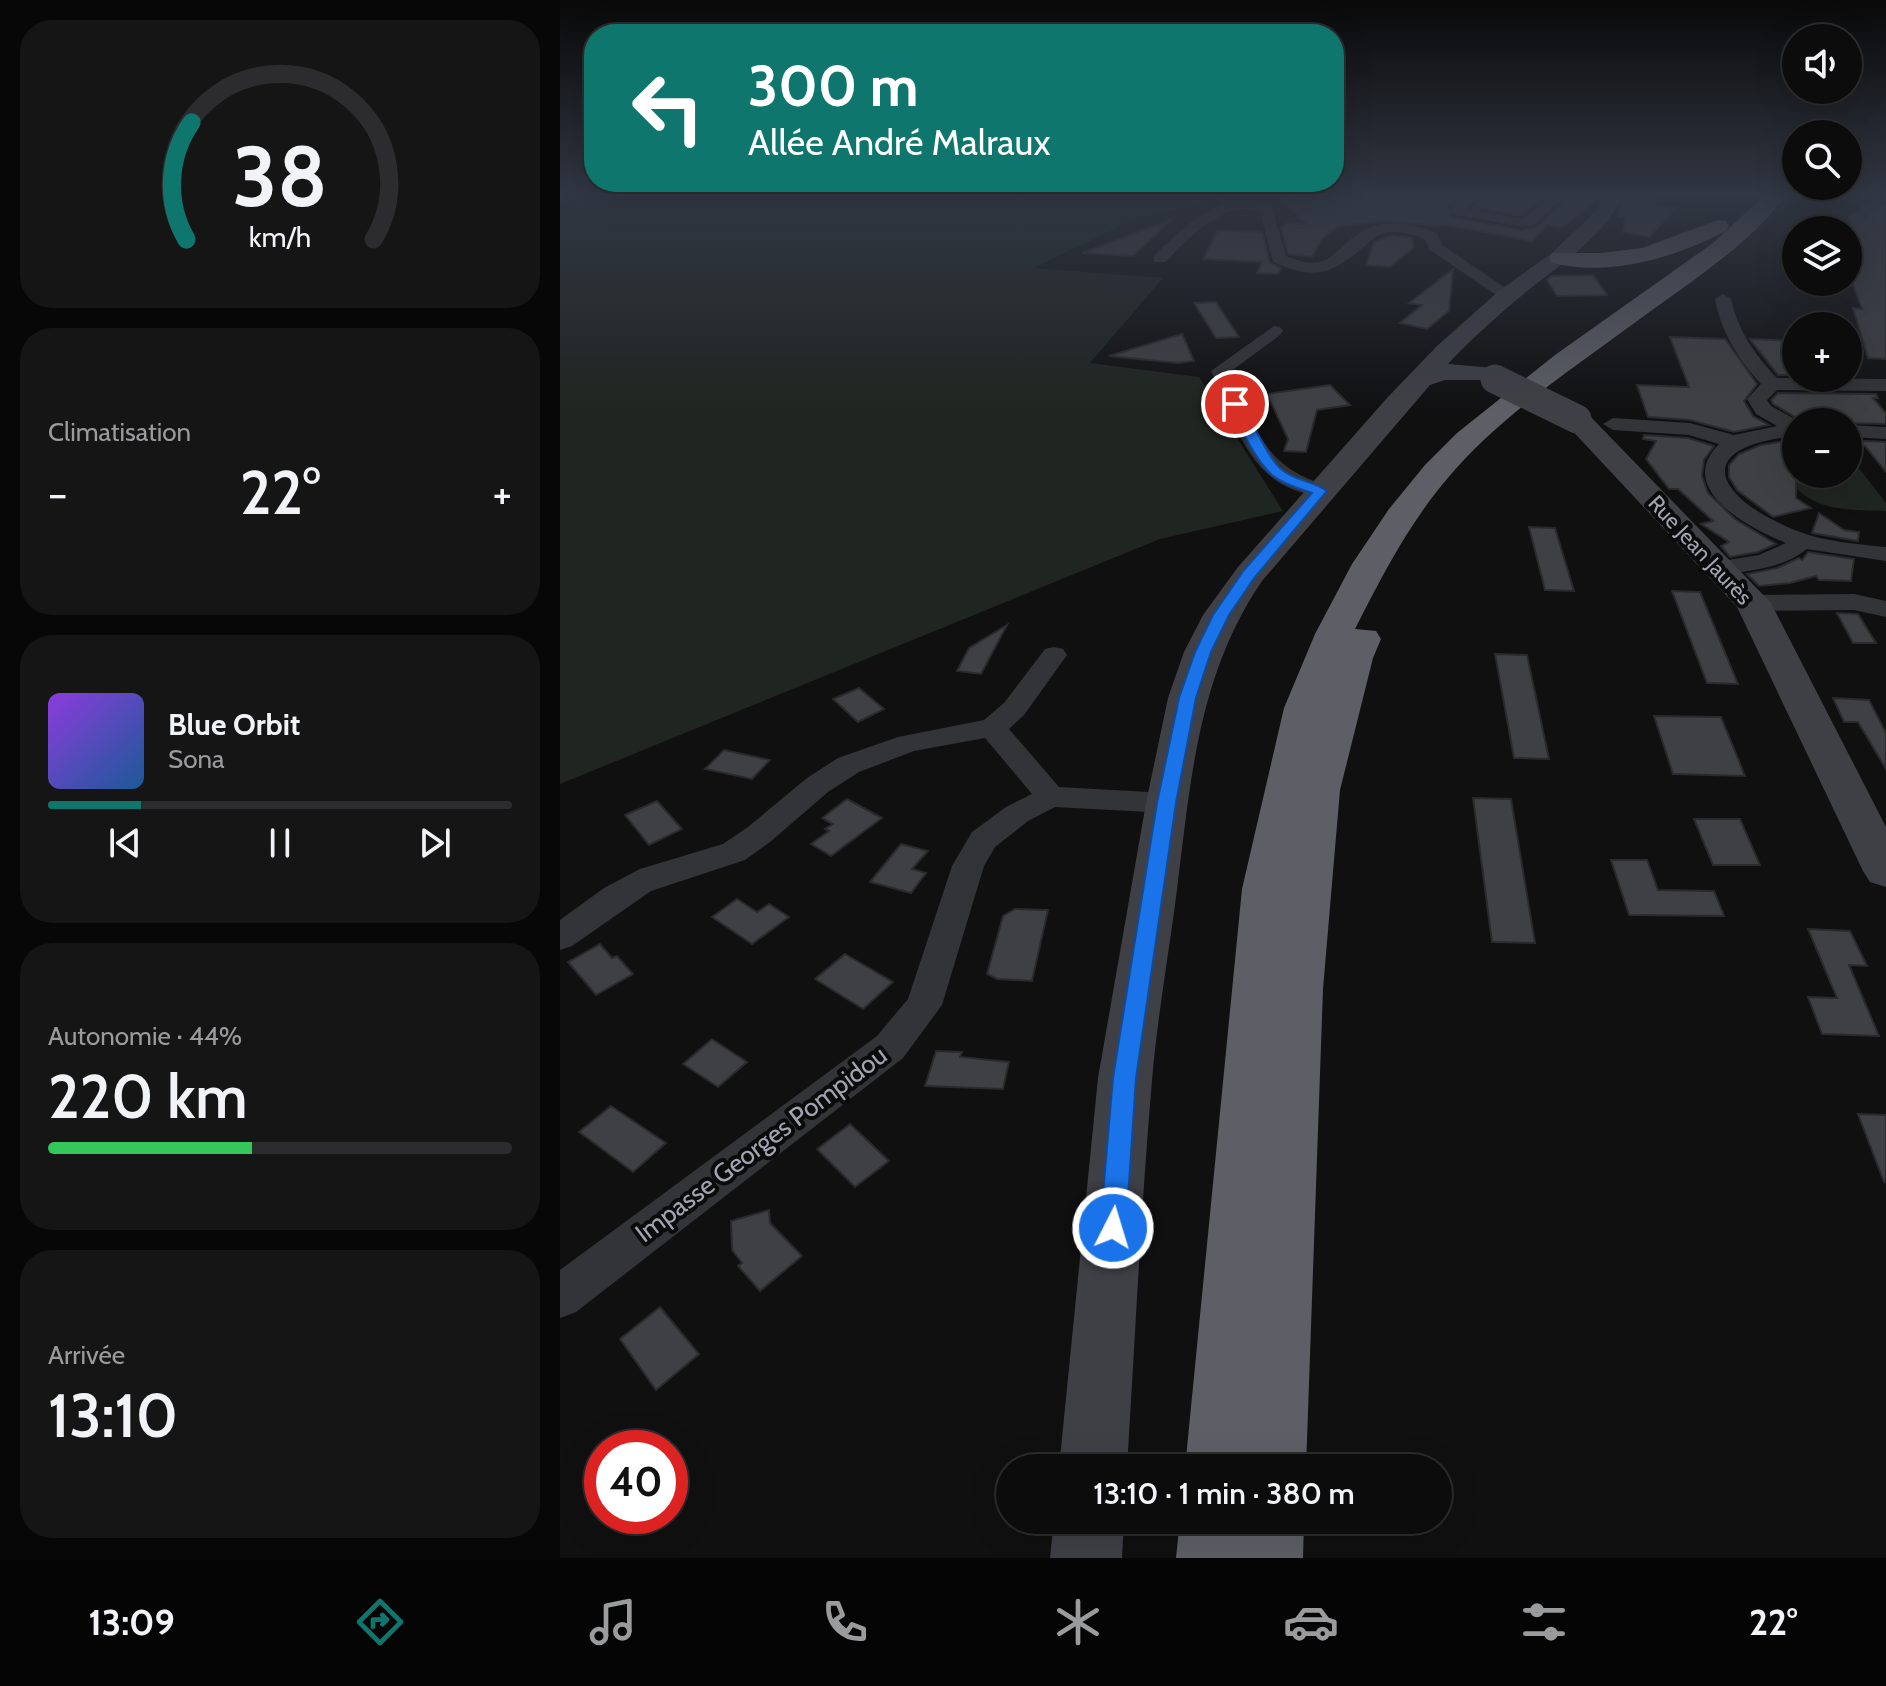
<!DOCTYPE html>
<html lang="fr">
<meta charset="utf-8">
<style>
body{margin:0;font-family:Cabin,sans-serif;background:#151516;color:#f1f3f6;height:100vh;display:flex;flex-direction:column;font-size:30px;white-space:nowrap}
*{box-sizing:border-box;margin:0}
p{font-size:26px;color:#9a9b9d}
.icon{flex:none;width:44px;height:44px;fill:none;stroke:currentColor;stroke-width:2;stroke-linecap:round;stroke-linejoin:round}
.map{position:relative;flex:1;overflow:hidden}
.details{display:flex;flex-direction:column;gap:20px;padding:20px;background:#070707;width:560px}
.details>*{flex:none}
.hud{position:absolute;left:24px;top:24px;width:760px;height:168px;border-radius:32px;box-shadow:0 8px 32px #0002,0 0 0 2px #2c2c2e;background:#0f766e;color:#fff;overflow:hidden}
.controls{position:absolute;left:1222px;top:24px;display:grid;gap:16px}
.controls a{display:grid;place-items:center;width:80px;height:80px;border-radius:50%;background:#0c0c0d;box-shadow:0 8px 32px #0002,0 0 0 2px #2c2c2e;font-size:40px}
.speed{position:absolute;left:24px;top:1430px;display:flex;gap:16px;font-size:40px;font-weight:700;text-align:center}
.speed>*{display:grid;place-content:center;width:104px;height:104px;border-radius:50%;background:#0c0c0d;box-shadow:0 8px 32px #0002,0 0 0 2px #2c2c2e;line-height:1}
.speed .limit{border:12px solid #d22;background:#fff;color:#111}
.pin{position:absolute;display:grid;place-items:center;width:68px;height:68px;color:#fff;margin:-34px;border:4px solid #fff;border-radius:50%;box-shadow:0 2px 8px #0007}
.me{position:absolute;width:88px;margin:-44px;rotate:5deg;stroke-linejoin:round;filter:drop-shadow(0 0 6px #0008)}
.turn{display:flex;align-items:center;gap:28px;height:168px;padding:0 32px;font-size:36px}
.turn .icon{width:104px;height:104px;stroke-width:2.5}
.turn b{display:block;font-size:56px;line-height:68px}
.big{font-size:60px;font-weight:600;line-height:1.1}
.details .widget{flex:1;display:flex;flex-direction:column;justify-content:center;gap:12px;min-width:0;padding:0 28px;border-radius:32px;background:#151516}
.details .dial{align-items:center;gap:0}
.dial svg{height:208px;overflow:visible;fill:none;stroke:#2c2c2e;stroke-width:7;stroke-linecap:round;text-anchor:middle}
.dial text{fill:#f1f3f6;stroke:none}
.song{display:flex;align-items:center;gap:24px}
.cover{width:96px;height:96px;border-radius:12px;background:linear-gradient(135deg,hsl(270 70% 55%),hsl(210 70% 35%))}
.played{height:8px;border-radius:4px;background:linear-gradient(90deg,#0f766e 20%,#2c2c2e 20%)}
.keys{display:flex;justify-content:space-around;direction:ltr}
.heat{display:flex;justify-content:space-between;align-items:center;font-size:44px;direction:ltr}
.charge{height:12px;border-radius:6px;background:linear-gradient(90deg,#34c759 44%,#2c2c2e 0)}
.trip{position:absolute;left:436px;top:1454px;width:456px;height:80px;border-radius:40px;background:#0c0c0d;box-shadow:0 8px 32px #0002,0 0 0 2px #2c2c2e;font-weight:600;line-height:80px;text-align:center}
.dock{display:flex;height:128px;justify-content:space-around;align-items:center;background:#050505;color:#9a9b9d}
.dock .icon{width:56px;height:56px}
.dock .current{color:#0f766e}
.dock b{font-size:36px;color:#f1f3f6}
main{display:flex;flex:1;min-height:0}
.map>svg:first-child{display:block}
</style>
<main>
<section class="details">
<div class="widget dial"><svg viewBox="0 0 100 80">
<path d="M14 69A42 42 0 1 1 86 69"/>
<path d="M14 69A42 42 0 0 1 16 24" stroke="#0f766e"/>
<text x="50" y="56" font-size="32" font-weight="700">38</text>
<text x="50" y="72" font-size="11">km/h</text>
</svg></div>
<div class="widget"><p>Climatisation</p>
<div class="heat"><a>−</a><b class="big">22°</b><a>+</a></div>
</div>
<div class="widget">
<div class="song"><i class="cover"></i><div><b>Blue Orbit</b><p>Sona</p></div></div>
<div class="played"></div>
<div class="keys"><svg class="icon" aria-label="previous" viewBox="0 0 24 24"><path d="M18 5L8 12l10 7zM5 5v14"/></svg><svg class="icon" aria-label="pause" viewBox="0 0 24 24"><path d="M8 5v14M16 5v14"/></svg><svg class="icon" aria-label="next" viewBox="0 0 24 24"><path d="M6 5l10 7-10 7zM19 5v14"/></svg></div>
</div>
<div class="widget"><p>Autonomie · 44%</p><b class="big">220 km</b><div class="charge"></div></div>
<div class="widget"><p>Arrivée</p><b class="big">13:10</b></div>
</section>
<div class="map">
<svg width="1326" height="1558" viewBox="0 0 1326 1558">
<rect width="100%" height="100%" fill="#101011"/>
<g fill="#1f2520">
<polygon points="0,195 676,195 576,218 474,268 603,278 530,363 639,377 723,511 600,539 0,784"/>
<path d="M1288,467H1298L1326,503V511C1291,510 1251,512 1230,480L1236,474H1288Z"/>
</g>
<g fill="#3f4044" stroke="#2a2a2d" stroke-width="2">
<polygon points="716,195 901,195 889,206 890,217 962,230 978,226 1009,195 1042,195 1002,228 987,225 972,241 881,224 878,226 826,221 778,226 761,240 752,257 728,254 721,227 728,223 746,224"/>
<polygon points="923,195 987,195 962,216 913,207"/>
<polygon points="1067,195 1098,195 1096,206 1118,208 1089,237 1063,232 1065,217 1058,217 1059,208"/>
<polygon points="1308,202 1326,205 1326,359 1308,358 1293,308 1302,309 1288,271 1288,263 1298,263 1289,217"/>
<polygon points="612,219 573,256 522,253"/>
<polygon points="657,231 702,232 710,263 721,268 718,274 697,273 702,262 643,259"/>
<polygon points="832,235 852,238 854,247 830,267 806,265 814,242"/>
<polygon points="893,269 889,311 867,329 840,323 862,305 849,303"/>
<polygon points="1033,275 1047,295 997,296 987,280 991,276"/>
<polygon points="656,302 679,337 656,338 634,303"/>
<polygon points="622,334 634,361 618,363 549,356"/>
<polygon points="1110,337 1165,339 1197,384 1184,401 1193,416 1209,425 1174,432 1130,420 1088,417 1077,385 1129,387"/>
<polygon points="1190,339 1236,341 1236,375 1218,375"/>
<polygon points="770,385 790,405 757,410 746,452 724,451 728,439 707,394"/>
<polygon points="1218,393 1316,394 1318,398 1313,398 1326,413 1326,424 1243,422 1213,404 1211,400"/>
<polygon points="1084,435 1128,438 1154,446 1144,460 1142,476 1148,493 1175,519 1216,544 1198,552 1170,557 1161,546 1169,542 1141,524 1153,521 1118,489 1109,489 1086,459 1096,441 1083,439"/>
<polygon points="1236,439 1236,498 1251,508 1213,517 1177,490 1169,477 1169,465 1179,454 1201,445"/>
<polygon points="1288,440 1326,442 1326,472 1305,446 1288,445"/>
<polygon points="1259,513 1284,530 1299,532 1298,541 1252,533"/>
<polygon points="969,527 995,528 1014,591 985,590"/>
<polygon points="1248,552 1294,559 1291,581 1259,580 1256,576 1230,583 1199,586 1187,574 1217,568 1239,558 1242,560"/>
<polygon points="1112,591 1140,592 1178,684 1147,683"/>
<polygon points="1277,613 1298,614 1316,643 1293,643"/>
<polygon points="447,625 421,674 397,671 409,648"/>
<polygon points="935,654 967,655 989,759 954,758"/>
<polygon points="299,688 324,709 298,722 273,699"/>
<polygon points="1273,698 1309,700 1326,733 1326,769 1298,722 1284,722"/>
<polygon points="1094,716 1161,717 1185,776 1113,774"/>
<polygon points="164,750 210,760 192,779 145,769"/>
<polygon points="913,798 951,799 975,943 932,942"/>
<polygon points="287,799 322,818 271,856 251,844 269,831 265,829 273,824 262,818"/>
<polygon points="97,801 122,829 89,845 65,815"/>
<polygon points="1134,819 1180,819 1200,865 1153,865"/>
<polygon points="341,844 368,851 352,869 366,873 351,893 310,882"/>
<polygon points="1051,860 1087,860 1098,890 1154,891 1164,916 1069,915"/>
<polygon points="177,899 197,912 209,904 229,917 192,944 152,917"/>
<polygon points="455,909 488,910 472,981 437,979 427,974 443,916"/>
<polygon points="1248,929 1290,931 1307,966 1289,965 1319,1036 1262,1034 1248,997 1277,998"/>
<polygon points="40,944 52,958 57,956 73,974 36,995 8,962"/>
<polygon points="285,954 333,982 303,1009 255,979"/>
<polygon points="152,1039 187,1062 158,1087 123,1064"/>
<polygon points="376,1051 402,1052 400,1057 449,1062 443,1089 365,1086"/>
<polygon points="51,1106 106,1143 73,1172 19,1132"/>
<polygon points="1298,1114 1326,1115 1326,1182 1324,1182"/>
<polygon points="290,1124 329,1161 295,1187 257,1149"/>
<polygon points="209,1210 210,1223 242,1256 200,1291 178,1266 182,1263 172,1250 171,1221"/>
<polygon points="100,1307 139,1354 96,1390 60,1339"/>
</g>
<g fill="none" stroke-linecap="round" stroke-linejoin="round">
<g fill="#333438" fill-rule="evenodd">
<polygon points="905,195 920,195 907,209 963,219 991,195 1006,195 976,224 963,227 891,214 891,208"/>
<polygon points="1298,195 1326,195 1326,202 1300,198"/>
<path d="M681,199L711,205L726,256C775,277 772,244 809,228C832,218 855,226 877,233L882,245L956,295L948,300L942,299L870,250L865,239C853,235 841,231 827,232C818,234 812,239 806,245C772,274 756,281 713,262L700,211C665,199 627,239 606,262H594V256C618,232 647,204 681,199Z"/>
<path d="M1163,294L1171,299C1178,331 1195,355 1217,378L1326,379V391L1217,390L1207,400L1211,406L1240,422H1236V436C1121,448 1163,503 1240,532C1267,542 1297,544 1326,547V561L1247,549C1222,569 1188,571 1158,575L1149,573L1146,568L1149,563L1199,555L1226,543C1189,528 1114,489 1159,444L1129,435L1053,430L1043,424L1053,418L1130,423L1174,435L1217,426L1196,414L1187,399L1201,384C1179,360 1161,332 1155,299Z"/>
<path d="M714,326L720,327L723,331L720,335L670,372C699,430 700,465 768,486L771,491L768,496C757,498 748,494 737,491C686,474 672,415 651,371Z"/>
<polygon points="1288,425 1326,427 1326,439 1288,437"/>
<polygon points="1294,594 1326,601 1326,617 1294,610 1193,611 1184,608 1180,603 1184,598 1193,595"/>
<polygon points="494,647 503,649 507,655 464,715 449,729 499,787 607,793 618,796 622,803 618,810 607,813 495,807 468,821 435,847 424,866 382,1005 343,1058 16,1312 0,1318 0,1270 317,1036 348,999 392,866 412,832 446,807 472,794 425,738 354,751 299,772 268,792 210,842 185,860 91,891 12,946 0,950 0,920 44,888 80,869 163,844 188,827 247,778 278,758 338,737 424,720 444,703 485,649"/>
</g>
<g fill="#3f4046" fill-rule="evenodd">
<path d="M1045,195H1064C1037,245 996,266 955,301C932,321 908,342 888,364L935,368L939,374L935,380H885L870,385L702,581C635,679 630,791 615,905C607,963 597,1022 592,1080C581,1209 575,1339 567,1468H499L538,1078L586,803L608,698L624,652L643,615L678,567L827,398L877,346L940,290L992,253L1035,212Z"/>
<polygon points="1017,411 1027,413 1211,603 1326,827 1326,887 1310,882 1303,871 1177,607 1007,425 1003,419 1007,413"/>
<polygon points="494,1520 564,1520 562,1558 490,1558"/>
</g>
<g fill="#5e5f66" fill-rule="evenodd">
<path d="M1205,195H1226C1189,246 1124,286 1073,324C1009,371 938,418 887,479C848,525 822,576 795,629L816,631L821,639L813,658L780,790L763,989L746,1468H625L682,889L724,708L755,634L792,564L829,509L865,465L897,433L995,355L1153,243Z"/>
<path d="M1158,220L1166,221L1169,226L1166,231C1114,258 1050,277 992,263L989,258L992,253H1042L1082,248Z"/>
<polygon points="620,1520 744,1520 743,1558 616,1558"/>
</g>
<polyline stroke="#3f4046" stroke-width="29" points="935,379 1017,419"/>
</g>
<linearGradient id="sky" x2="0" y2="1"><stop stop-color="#090909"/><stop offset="0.47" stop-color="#313743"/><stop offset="1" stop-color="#313743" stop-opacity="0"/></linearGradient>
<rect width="1326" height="413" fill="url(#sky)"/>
<path fill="#1a73e8" stroke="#114b97" stroke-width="2" d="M675,400C688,407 705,456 721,469C734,481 754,481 767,491L695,577L669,615L651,652L636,698L616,803L576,1078L566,1228L562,1236L553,1240L544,1236L540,1228L553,1078L597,803L619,698L635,652L653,615L684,570L752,493C738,488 723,484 712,475C695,460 678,424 669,404Z"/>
<g text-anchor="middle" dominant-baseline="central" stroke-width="8" stroke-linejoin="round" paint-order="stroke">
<g font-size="22" fill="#a2a5b1" stroke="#0b0b0c">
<text transform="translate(1140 550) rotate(47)">Rue Jean Jaurès</text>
</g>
<g font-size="26" fill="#a2a5b1" stroke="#0b0b0c">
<text transform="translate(201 1144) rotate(-37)">Impasse Georges Pompidou</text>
</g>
</g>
</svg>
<div class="controls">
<a><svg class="icon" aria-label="sound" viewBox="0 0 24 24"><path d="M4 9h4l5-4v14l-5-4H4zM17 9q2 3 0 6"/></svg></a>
<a><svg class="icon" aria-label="search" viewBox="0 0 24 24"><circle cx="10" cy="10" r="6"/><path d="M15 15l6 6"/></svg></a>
<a><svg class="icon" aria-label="layers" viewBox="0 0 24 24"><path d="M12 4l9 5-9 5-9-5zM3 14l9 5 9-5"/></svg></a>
<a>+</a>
<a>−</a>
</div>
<div class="speed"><div class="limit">40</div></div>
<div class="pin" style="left:675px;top:404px;background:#d93025"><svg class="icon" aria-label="arrive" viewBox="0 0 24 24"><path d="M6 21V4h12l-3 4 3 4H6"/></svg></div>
<svg class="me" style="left:553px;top:1228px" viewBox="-20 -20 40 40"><circle r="17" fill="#1a73e8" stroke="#fff" stroke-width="3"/><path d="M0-11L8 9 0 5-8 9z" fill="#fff"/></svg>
<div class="trip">13:10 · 1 min · 380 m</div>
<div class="hud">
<div class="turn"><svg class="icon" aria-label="left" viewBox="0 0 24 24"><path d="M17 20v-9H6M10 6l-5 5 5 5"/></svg><div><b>300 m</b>Allée André Malraux</div></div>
</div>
</div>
</main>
<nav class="dock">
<b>13:09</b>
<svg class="icon current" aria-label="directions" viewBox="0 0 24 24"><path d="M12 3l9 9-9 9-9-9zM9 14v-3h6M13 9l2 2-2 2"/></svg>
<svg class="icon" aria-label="music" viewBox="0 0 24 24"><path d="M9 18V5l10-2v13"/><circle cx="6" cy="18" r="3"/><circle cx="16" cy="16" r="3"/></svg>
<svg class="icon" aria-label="phone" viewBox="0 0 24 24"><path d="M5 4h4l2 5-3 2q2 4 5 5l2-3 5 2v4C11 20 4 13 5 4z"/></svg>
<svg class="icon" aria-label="climate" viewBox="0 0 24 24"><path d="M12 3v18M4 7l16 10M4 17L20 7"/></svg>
<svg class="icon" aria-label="car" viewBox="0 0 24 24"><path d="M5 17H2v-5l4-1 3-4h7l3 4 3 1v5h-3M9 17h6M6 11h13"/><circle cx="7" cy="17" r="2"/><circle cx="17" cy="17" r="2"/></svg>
<svg class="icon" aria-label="filters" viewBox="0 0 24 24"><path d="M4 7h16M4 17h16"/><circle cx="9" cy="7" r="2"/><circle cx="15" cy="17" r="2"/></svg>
<b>22°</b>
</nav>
